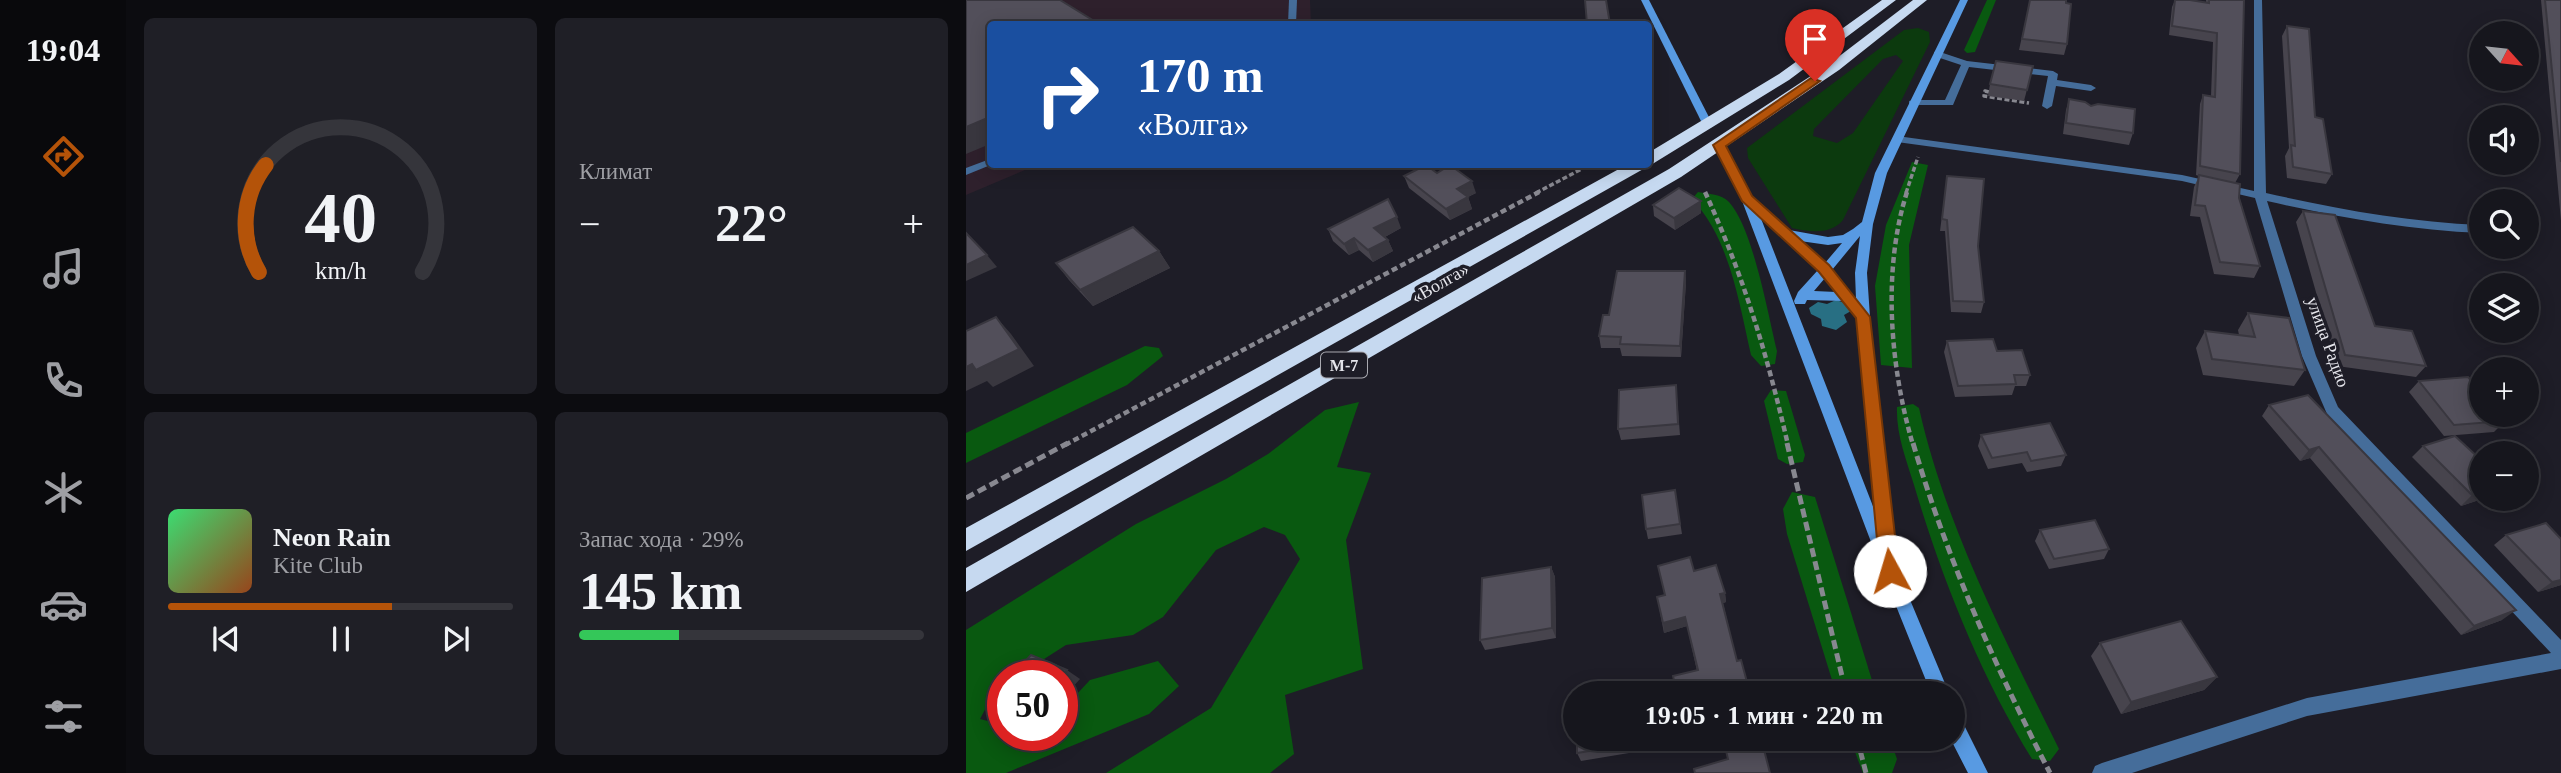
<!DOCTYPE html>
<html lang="ru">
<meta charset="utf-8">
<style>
body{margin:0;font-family:"Times New Roman",serif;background:#1f1f26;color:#f1f3f6;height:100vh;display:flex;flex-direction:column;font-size:26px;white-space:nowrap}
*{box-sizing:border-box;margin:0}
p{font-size:23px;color:#9e9fa4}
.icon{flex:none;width:38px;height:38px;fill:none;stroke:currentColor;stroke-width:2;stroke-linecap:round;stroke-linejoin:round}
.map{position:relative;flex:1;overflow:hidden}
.panel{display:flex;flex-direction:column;gap:18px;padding:18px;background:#0c0c10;width:840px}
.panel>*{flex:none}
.banner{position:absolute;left:21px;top:21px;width:665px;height:147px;border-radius:7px;box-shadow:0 4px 18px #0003,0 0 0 2px #35353b;background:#1a4fa0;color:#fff;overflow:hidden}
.needle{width:46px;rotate:117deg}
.fabs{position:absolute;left:1503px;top:21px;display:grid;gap:14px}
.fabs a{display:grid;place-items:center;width:70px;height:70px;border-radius:50%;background:#16161d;box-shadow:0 4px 18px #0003,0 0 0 2px #35353b;font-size:35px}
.speed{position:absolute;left:21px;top:660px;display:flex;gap:14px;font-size:35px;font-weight:700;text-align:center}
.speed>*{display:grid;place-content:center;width:91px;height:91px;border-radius:50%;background:#16161d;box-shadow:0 4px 18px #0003,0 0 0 2px #35353b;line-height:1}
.speed .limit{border:10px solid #d22;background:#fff;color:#111}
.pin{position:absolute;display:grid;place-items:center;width:60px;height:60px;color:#fff;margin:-72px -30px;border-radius:50% 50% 50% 0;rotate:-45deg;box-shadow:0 0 7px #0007}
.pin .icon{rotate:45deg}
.me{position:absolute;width:77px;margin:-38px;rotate:354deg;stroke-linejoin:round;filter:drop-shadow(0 0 5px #0008)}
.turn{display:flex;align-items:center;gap:24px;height:147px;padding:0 35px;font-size:32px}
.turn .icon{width:91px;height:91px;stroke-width:2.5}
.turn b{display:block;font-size:49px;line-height:60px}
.big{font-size:52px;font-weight:700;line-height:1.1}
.panel .tile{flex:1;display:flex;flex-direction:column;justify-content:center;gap:10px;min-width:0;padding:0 24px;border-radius:10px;background:#1f1f26}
.panel .dial{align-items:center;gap:0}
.dial svg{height:182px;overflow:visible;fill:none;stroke:#35353b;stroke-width:7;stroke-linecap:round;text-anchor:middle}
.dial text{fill:#f1f3f6;stroke:none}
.song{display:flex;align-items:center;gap:21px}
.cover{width:84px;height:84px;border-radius:10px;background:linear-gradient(135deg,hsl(140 70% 55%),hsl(20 70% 35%))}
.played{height:7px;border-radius:4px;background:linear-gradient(90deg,#b45309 65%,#35353b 65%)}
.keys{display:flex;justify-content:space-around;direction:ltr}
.heat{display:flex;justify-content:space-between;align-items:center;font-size:38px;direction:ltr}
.charge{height:10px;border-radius:5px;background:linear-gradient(90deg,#34c759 29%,#35353b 0)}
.panel .tiles{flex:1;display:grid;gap:18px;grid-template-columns:repeat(2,1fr)}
.trip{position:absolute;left:597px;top:681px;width:402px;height:70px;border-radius:35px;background:#16161d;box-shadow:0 4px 18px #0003,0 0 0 2px #35353b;font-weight:700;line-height:70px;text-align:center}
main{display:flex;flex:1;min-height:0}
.dock{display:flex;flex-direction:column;width:126px;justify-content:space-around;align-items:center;background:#09090c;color:#9e9fa4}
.dock .icon{width:49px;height:49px}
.dock .active{color:#b45309}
.dock b{font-size:32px;color:#f1f3f6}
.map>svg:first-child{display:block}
</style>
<main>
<nav class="dock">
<b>19:04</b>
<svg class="icon active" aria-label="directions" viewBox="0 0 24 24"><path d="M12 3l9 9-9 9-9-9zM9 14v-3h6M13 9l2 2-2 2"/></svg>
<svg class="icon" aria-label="music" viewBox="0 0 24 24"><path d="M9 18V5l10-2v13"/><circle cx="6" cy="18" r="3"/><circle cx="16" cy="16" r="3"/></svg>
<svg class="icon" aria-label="phone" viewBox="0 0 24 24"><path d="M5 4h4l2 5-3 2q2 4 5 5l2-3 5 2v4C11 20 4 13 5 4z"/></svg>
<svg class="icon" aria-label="climate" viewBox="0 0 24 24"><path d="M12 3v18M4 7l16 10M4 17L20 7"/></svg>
<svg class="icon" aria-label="car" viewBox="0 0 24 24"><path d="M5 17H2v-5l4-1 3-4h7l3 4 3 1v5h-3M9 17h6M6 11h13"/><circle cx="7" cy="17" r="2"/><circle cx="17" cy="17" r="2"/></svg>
<svg class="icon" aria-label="filters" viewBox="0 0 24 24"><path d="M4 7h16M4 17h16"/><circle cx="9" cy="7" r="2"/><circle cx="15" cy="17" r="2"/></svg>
</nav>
<section class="panel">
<div class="tiles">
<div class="tile dial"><svg viewBox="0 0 100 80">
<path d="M14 69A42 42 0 1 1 86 69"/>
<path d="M14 69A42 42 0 0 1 17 22" stroke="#b45309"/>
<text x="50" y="56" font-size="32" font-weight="700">40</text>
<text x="50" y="72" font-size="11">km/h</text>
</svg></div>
<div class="tile"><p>Климат</p>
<div class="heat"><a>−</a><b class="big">22°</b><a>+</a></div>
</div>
<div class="tile">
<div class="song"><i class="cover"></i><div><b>Neon Rain</b><p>Kite Club</p></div></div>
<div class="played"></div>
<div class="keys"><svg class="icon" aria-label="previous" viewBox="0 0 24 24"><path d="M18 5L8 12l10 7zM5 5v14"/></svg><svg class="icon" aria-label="pause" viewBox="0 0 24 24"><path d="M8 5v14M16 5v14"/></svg><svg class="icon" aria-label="next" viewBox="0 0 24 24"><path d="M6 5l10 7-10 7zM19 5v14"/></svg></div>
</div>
<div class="tile"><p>Запас хода · 29%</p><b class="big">145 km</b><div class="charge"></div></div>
</div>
</section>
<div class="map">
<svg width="1595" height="773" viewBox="0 0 1595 773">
<rect width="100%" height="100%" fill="#1e1d27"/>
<polygon fill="#2e202c" points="0,0 344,0 345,24 24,24 24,164 71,165 0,195"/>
<path fill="#0c3a0e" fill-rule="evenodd" d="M952,28L963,32L964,42L877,220C865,235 843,232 826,228L782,158L781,148L938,30ZM930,55L937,61L887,133L871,143L847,136L848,129L917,59Z"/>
<g fill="#095910">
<polygon points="1021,0 1030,0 1009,52 1001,53 998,50"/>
<polygon points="946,162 962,165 943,245 946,368 915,365 909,286 920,225"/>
<path d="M732,192C743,194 755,194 763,202C787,228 802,315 811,351L809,364L795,366L785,355C773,303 764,239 726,199Z"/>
<polygon points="179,346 193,348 197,356 161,385 0,463 0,433"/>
<polygon points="805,390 820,391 839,455 837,462 821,464 812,459 798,401"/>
<polygon points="393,402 371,467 405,473 380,540 397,669 319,695 328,754 304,773 140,773 245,708 334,559 319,535 298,527 250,550 197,617 167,635 100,645 53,675 37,676 37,690 22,704 14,719 37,725 37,735 96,735 96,710 124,680 192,661 213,686 183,714 40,773 0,773 0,630 170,524 260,479 302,454 359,410"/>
<path d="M947,404L953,408C980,528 1039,639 1093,749L1084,761L1066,759C1014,675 976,579 948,485C940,459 930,434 931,407Z"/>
<polygon points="826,492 849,497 910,693 870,693 821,534 817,509"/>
<polygon points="884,739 924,739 931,759 926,773 897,773"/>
</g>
<polygon fill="#286f83" points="870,300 882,304 885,311 878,315 881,322 870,330 856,326 855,319 845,314 843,308 852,302 861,304"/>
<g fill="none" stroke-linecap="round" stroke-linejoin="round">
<g stroke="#888890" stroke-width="3.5" stroke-dasharray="5 2.5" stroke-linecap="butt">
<polyline points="1023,92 1019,91 1018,96 1063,103"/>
<polyline points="570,193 625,164"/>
<polyline points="940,193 952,157"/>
</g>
<g stroke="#888890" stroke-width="4.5" stroke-dasharray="6 3.5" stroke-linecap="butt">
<path d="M739,192C778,277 801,354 822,445"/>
<path d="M941,192C916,270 924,367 947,445"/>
<polyline points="99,445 573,192"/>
</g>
<g stroke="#888890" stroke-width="5" stroke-dasharray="9 4.5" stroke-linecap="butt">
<polyline points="821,443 880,693"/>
<path d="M947,443C981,559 1029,666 1084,773"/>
<polyline points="0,498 102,443"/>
<polyline points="891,738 900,773"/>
</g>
<g fill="#456d9a" fill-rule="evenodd">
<polygon points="323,0 331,0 330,24 322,24"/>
<polygon points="971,51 1001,61 1087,71 1092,74 1091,80 1125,85 1130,88 1125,91 1090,86 1086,106 1081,109 1076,106 1082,76 1003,67 987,105 943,105 943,101 947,100 979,100 995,65 968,56 968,52"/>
<polygon points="24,159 24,164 27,164 0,175 0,168"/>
</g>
<path fill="#456d9a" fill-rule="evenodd" d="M1288,0H1296L1300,193C1371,209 1442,222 1516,225V233C1442,230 1372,217 1301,201L1350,356L1372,407L1595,640V669L1341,716L1166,773H1126L1129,766L1136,763L1341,698L1585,653L1361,414L1336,356L1289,198L1216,181L931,142L926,139L931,136L1216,175L1288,191Z"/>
<g fill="#589ae2" fill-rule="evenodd">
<polygon points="675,0 683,0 747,125 746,127 742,128 737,125"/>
<path d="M994,0H1002L921,173L907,224L901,273L904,317L932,571L983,693H965L916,571L775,198L748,145L749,143H757L787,198L823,230L862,237L877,235L887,229L896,222L909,173ZM794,216L852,270L832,292L828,301L829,304H839L841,300L877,301L891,318L910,514ZM894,236L889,273L890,299L866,270ZM834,241L862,245L876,243L859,263ZM859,278L870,292L848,291Z"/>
<polygon points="987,715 994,717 1022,773 1002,773 984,738 987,738"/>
</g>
<g fill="#c6d9f0" fill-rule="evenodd">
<polygon points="916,0 930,0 823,80 688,163 0,551 0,528 662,164 682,164 682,153 813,74"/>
<polygon points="947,0 961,0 873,70 715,177 0,592 0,568 703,169 863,64"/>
</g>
</g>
<g fill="#47444d">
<polygon points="1064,0 1101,44 1098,55 1053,50"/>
<polygon points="1209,0 1224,0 1240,2 1240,0 1278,0 1274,174 1269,183 1294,266 1288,278 1248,274 1234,217 1224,216 1228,187 1233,176 1230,175 1234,104 1237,95 1245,96 1247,42 1203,35 1206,7"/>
<polygon points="1575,0 1595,0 1595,221"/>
<polygon points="1321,26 1366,174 1360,184 1321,178 1319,156 1323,148 1316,36"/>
<polygon points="1067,66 1058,101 1022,96 1024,84"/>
<polygon points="1103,99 1167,133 1163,145 1097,134 1100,110"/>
<polygon points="438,176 510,193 502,197 506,209 484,220 443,188"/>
<polygon points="981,176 1018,302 1015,313 985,312 979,231 974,231"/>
<polygon points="687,205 735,213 709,230 688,216"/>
<polygon points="1337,211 1409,326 1460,366 1450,377 1371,366 1330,222"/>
<polygon points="435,228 419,237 422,240 427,251 407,262 393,250 383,255 367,241 362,229"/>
<polygon points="193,251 204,268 127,306 103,280 90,263"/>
<polygon points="719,271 720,282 715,357 656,356 654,348 635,348 633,336 643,315"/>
<polygon points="1282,313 1339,370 1328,386 1237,375 1230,348 1239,331 1273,335 1272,330"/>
<polygon points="981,341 1031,351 1064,375 1060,386 1049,386 1046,395 989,397 978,352"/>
<polygon points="1453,381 1539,421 1528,432 1478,436 1443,392"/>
<polygon points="1342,395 1536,620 1495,635 1344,458 1334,461 1296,416 1303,405"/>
<polygon points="711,397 714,435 655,440 652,429"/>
<polygon points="1015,435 1100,455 1095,466 1061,472 1056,463 1022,469 1012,446"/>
<polygon points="1457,446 1516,499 1495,506 1446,457"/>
<polygon points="709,490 716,534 682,539 680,529"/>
<polygon points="1074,530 1143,549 1138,559 1083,569 1069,541"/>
<polygon points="1540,535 1595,585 1572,592 1528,545"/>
<polygon points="692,566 728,571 759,593 760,602 757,603 771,661 731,671 721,626 698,633 691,597 699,595"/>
<polygon points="585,567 589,577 590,638 519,650 514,640"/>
<polygon points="1134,643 1251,677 1238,690 1155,714 1125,656"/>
<polygon points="674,738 675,751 615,761 611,753"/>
</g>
<g fill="#39373f">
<polygon points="24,117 24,144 0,154 0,127"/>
<polygon points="506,181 510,193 495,200 491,189"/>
<polygon points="502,197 506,209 484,220 480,209"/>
<polygon points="735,201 735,213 709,230 708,218"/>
<polygon points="431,217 435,228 413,240 408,228"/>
<polygon points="388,238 393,250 383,255 378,244"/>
<polygon points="422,240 427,251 407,262 402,250"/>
<polygon points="193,251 204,268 127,306 114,290"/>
<polygon points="21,255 31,267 0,281 0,265"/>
<polygon points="719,271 720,282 715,357 714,346"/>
<polygon points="30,317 45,334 68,366 27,387 21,381 0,391 0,367"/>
<polygon points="1353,447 1344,458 1334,461 1343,450"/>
<polygon points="1516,492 1516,499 1495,506 1506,495"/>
<polygon points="585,567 589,577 590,638 586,628"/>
<polygon points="1595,580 1595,585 1572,592 1586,582"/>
<polygon points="759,593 760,602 755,604 754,594"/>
<polygon points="1550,610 1536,620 1495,635 1508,626"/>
<polygon points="719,617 721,626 698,633 697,623"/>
<polygon points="101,670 114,679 96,699 96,676"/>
<polygon points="1251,677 1238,690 1155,714 1165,702"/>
</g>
<g fill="#524f5a" stroke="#39373f" stroke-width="2">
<polygon points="0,0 94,0 133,24 24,24 24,117 0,127"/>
<polygon points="619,0 640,0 644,24 621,24"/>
<polygon points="1064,0 1100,0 1100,3 1105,4 1101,44 1056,39"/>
<polygon points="1209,0 1224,0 1243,3 1243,0 1278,0 1274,174 1234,166 1237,95 1249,97 1251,33 1206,26"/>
<polygon points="1579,0 1595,0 1595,162"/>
<polygon points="1321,26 1343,29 1349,117 1357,119 1366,174 1327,167 1325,145 1329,146"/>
<polygon points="1030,61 1067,66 1061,90 1024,84"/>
<polygon points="1103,99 1119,102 1125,106 1132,104 1169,109 1167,133 1100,123"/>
<polygon points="460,165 471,173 484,165 506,181 491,189 502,197 480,209 438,176"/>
<polygon points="1233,175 1274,184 1273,198 1294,266 1254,262 1239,206 1229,205"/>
<polygon points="981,176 1018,179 1012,246 1018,302 987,301 981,220 976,219"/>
<polygon points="713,188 735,201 708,218 687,205"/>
<polygon points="422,199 431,217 408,228 422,240 402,250 388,238 378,244 362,229"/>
<polygon points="1337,211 1369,215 1409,326 1446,331 1460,366 1379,355"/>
<polygon points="167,227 193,251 114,290 90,263"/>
<polygon points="0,233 21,255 0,265"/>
<polygon points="651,271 719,271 714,346 654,344 655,337 633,336 637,315 643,315"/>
<polygon points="1282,313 1323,318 1339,370 1246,359 1239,331 1289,337"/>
<polygon points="30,317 53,349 10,370 6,364 0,367 0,331"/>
<polygon points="1027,339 1031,351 1056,350 1064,375 1048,375 1050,384 992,386 981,341"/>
<polygon points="1502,377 1516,392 1516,415 1534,415 1539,421 1488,425 1453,381"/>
<polygon points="710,385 712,424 652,429 653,390"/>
<polygon points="1342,395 1550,610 1508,626 1353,447 1343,450 1303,405"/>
<polygon points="1084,423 1100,455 1065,461 1061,452 1026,458 1015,435"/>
<polygon points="1489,436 1516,461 1516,492 1506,495 1457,446"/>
<polygon points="709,490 714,524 680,529 676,495"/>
<polygon points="1129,520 1143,549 1088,559 1074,530"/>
<polygon points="1580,523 1595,539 1595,580 1586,582 1540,535"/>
<polygon points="724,557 728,571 750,565 759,593 754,594 771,661 775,660 784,693 711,693 707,676 732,670 719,617 697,623 691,597 699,595 692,566"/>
<polygon points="585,567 586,628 514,640 516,578"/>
<polygon points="1215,621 1251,677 1165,702 1134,643"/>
<polygon points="65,655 101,670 96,676 46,676"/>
<polygon points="37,685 37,709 21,701"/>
<polygon points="611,738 672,738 672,743 611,753"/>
<polygon points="757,738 795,738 804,773 729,773 728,769 762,759"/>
</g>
<polygon fill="#b45309" stroke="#753606" stroke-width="2" points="845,78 854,81 760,146 786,196 863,265 904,317 933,571 930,577 924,580 917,577 914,571 890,318 853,272 776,201 747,145"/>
<g text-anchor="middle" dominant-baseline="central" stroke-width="7" stroke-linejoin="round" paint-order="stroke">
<rect fill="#1e1d27" stroke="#a9a9b0" stroke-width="2" x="355" y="352.5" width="46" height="25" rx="5"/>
<g font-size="16" font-weight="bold" fill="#e5e5eb">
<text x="378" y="365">М-7</text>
</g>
<g font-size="18" fill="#e5e5eb" stroke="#1e1d27">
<text transform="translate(474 283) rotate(-30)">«Волга»</text>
<text transform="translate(1362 342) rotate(70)">улица Радио</text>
</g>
</g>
</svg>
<div class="fabs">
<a><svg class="needle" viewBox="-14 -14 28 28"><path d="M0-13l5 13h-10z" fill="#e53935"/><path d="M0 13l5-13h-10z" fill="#9e9fa4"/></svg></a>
<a><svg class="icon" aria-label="sound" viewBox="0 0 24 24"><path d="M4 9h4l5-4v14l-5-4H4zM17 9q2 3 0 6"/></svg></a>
<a><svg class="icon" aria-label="search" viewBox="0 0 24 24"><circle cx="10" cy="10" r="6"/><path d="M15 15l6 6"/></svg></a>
<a><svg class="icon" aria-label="layers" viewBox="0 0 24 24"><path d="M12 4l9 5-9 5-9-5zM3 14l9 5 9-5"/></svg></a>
<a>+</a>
<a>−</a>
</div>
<div class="speed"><div class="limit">50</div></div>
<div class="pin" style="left:849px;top:81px;background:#d93025"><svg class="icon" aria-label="arrive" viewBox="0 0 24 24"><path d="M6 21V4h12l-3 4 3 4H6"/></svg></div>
<svg class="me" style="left:924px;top:571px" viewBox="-20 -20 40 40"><circle r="19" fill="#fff"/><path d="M0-13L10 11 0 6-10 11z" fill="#b45309"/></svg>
<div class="trip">19:05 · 1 мин · 220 m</div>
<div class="banner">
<div class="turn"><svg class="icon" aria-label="right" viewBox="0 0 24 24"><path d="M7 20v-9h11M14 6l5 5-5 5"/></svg><div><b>170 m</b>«Волга»</div></div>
</div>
</div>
</main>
